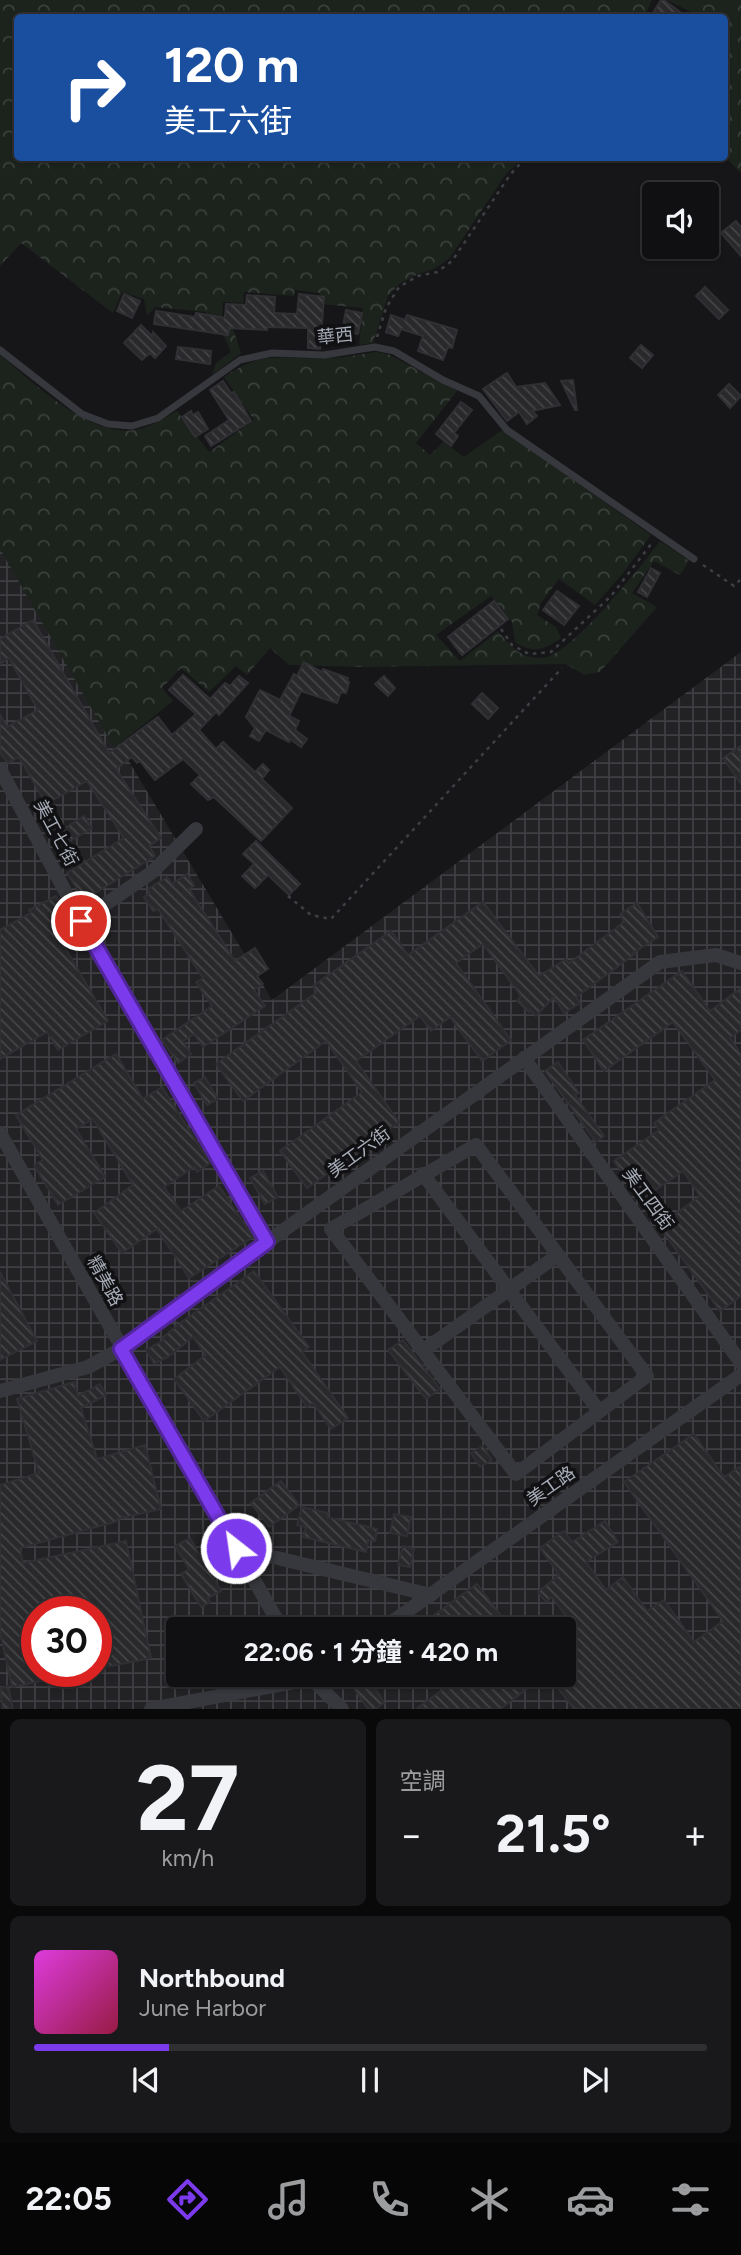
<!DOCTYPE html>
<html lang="zh-TW">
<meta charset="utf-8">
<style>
body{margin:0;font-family:Figtree,"Noto Sans TC",sans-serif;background:#19191b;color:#f1f3f6;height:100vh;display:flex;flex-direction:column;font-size:26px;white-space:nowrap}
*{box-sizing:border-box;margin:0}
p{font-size:23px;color:#9c9d9f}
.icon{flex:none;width:38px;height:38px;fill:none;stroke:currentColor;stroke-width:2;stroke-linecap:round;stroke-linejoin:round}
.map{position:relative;height:1709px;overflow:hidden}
.drawer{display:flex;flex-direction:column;gap:10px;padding:10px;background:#09090a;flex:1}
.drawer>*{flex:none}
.guide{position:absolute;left:14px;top:14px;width:714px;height:147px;border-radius:7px;box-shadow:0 2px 5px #0004,0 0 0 2px #303032;background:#1a4fa0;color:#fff;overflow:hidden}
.fabs{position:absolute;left:642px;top:182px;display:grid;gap:14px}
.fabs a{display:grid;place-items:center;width:77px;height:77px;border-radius:7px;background:#101012;box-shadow:0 2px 5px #0004,0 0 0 2px #303032;font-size:35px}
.speed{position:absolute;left:21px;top:1596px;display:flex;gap:14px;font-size:35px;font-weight:700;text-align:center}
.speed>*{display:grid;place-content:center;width:91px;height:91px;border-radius:50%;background:#101012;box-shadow:0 2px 5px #0004,0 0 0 2px #303032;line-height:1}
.speed .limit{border:10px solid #d22;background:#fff;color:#111}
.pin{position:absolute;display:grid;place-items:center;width:60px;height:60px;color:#fff;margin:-30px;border:4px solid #fff;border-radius:50%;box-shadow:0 2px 7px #0007}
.me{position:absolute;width:77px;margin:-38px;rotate:330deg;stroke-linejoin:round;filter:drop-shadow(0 0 5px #0008)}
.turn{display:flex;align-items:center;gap:24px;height:147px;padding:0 35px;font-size:32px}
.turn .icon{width:91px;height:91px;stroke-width:2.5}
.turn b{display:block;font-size:49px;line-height:60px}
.big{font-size:52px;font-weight:700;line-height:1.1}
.drawer .widget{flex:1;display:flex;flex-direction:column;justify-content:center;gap:10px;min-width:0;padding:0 24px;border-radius:10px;background:#19191b}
.drawer .dial{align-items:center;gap:0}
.dial b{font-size:91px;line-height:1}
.song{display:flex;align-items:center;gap:21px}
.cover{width:84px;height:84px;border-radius:10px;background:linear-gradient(135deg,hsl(300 70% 55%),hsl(340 70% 35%))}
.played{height:7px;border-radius:4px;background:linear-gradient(90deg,#7c3aed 20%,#303032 20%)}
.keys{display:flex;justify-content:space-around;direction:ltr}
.heat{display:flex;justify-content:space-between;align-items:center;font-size:38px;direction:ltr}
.drawer .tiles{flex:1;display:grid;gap:10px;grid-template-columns:1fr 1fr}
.widget:last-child{grid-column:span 2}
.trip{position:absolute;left:166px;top:1617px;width:410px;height:70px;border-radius:7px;background:#101012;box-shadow:0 2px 5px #0004,0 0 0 2px #303032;font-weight:700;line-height:70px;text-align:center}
.tab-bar{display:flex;height:112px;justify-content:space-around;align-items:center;background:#060607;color:#9c9d9f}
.tab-bar .icon{width:49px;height:49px}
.tab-bar .selected{color:#7c3aed}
.tab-bar b{font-size:32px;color:#f1f3f6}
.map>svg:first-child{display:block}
</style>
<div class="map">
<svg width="741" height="1709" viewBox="0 0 741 1709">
<defs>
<pattern id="industrial-grid" width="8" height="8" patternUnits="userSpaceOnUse" patternTransform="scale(1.75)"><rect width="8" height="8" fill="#222225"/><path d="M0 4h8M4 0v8" fill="none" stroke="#3f3f43"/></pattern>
<pattern id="forest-crowns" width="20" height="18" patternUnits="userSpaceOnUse" patternTransform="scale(1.75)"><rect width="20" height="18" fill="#1c231d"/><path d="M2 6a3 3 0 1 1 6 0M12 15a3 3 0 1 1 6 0" fill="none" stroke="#3a403c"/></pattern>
<pattern id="building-back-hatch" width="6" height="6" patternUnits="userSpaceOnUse" patternTransform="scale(1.75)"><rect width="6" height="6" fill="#29292c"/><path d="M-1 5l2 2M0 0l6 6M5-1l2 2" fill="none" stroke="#454548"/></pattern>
</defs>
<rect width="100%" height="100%" fill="#161618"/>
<path fill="url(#industrial-grid)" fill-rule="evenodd" d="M0,546L272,1000L741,652V1709H0ZM37,1612H96V1671H37ZM178,1629H564V1675H178Z"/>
<g fill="url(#forest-crowns)">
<polygon points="0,0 652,0 644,18 18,18 18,158 522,158 506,174 449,259 434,269 418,274 399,284 388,296 373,343 359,345 363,308 321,304 320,293 295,290 294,296 244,292 243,303 223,302 222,317 234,331 241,353 212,375 216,363 231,352 223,334 208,328 206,312 155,307 147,316 144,299 122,292 113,313 21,243 0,266"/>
<polygon points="667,0 741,0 741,173 725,157 724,18 701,17"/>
<path d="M377,352L390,355L457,391L416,443L430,455L443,442L464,457L502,430L651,535L624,572L595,605L559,579L541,603L537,615L556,627L561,638C545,650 533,654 515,642L512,622L491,596L436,635L460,661L498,631C510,646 521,659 542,658C571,656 641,566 660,541L689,561L680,575L654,561L632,593L657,607L600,672L584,675L566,664L362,667L289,665L270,648L247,675L236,666L209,692L181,668L162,688L173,701L114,748L0,549V355C34,383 96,444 143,428C155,424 166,417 177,411L209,452L254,420L224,377C266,348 282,361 328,358C344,358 361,354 377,352Z"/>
</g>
<g fill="url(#building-back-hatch)" stroke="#303034" stroke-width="2">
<polygon points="661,0 664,0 688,18 664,18 654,11"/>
<polygon points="736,221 741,227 741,256 721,233"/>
<polygon points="705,287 728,310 719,319 696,296"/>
<polygon points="124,294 140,301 132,318 117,311"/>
<polygon points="299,294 324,297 320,349 308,348 308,328 267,327 267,330 229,328 228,335 154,324 156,311 195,317 196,313 225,318 226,304 246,305 247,295 275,297 274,313 297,314"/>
<polygon points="346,310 362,313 358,334 342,332"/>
<polygon points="391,315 405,320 407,315 457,330 452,348 448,347 443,360 418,351 423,336 401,329 398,336 386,332"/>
<polygon points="141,325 152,336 153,332 166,346 155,358 150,353 142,360 124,343"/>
<polygon points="641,345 653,355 642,368 630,358"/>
<polygon points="178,347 211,351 210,364 176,359"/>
<polygon points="507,373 516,387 545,383 560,405 532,411 537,416 527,424 519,412 507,421 483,389"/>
<polygon points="573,380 577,410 575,410 561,381"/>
<polygon points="223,381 231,393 234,392 251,421 211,446 205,436 229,420 210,390"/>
<polygon points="729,384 741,396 730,408 718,395"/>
<polygon points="461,402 472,410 454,433 458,436 451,446 436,434"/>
<polygon points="191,411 193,415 198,412 208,429 195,437 182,417"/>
<polygon points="651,568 660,573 647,597 638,592"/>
<polygon points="557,591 579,606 564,625 543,610"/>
<polygon points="494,601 508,619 462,655 448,637"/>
<polygon points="33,620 109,753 158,717 172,735 196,714 169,690 183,675 210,699 225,683 230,686 239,676 248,683 219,715 216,712 199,730 216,749 223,742 255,772 263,764 269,770 262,779 292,808 261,841 214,797 208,800 191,784 200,775 183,759 155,780 140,761 137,763 132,757 116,769 161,838 149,846 155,856 84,900 67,873 124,838 87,781 46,804 19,757 8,763 0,753 0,714 7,727 38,710 9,658 0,664 0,639"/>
<polygon points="304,662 322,672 323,669 348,678 347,681 349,682 346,693 341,692 337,703 301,691 289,716 299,721 295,730 307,739 301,747 290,739 289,742 266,730 259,741 250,736 255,728 246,717 260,690 280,700 294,674 297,676"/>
<polygon points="384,676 395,688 388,696 375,684"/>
<polygon points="482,693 498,708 488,719 472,704"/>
<polygon points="741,746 741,784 723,758"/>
<polygon points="84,816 92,828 67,843 60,831"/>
<polygon points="256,841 300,884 289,895 268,875 255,888 242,876 254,864 243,854"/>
<polygon points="187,874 194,886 189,889 235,961 255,948 268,969 257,976 263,984 254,990 265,1006 203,1047 194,1034 183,1041 191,1054 178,1063 162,1040 212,1006 196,982 203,978 158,909 153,911 144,897 150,893 148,889 167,877 172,884"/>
<polygon points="56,896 69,918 53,927 108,1021 58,1050 47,1032 0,1059 0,930 31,913 29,910"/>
<polygon points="483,902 539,976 566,959 569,963 624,922 620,914 637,903 658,937 633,953 635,954 576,997 580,1003 564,1013 554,997 536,1016 530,1010 529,1012 517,1001 521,996 483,944 456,963 511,1040 482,1061 450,1017 431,1031 420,1016 356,1061 399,1122 307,1188 280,1151 362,1092 326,1041 243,1101 216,1064 317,992 313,986 391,931 408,955"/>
<polygon points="682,971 710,1011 741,988 741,1030 730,1038 741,1054 741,1296 720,1311 659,1226 700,1196 683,1171 641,1200 614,1161 659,1130 654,1123 715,1080 673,1022 604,1071 583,1040"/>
<polygon points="116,1054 143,1099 162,1087 210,1163 197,1172 194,1167 164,1187 181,1211 219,1186 253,1237 189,1278 157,1229 122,1253 94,1213 133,1185 93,1119 76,1129 105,1177 58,1205 34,1165 43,1160 16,1115"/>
<polygon points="558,1062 579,1093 575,1095 604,1136 596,1142 545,1071"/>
<polygon points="205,1077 218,1099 207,1105 194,1083"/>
<polygon points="263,1171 278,1197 265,1204 250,1178"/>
<polygon points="254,1271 309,1347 302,1352 348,1418 331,1429 313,1403 307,1407 280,1367 204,1421 174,1379 206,1355 193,1337 168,1357 154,1364 146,1350 164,1340 162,1338 183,1321"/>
<polygon points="0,1272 37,1341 0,1360"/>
<polygon points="403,1340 440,1389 426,1399 388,1350"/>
<polygon points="74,1382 78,1396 100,1384 106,1395 81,1408 97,1459 145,1445 161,1509 117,1519 118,1521 20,1548 23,1563 126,1541 151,1658 96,1669 96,1612 37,1612 37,1671 65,1671 65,1676 12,1687 0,1632 0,1485 39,1473 17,1399"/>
<polygon points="694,1434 724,1477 741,1466 741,1709 574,1709 548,1675 564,1675 564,1629 546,1629 565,1615 552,1597 546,1602 538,1592 559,1575 540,1548 564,1531 572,1542 605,1521 618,1542 586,1562 606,1590 623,1577 647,1611 664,1600 694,1642 723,1621 624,1482"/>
<polygon points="483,1446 492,1460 480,1467 471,1453"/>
<polygon points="281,1481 299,1505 269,1527 251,1503"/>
<polygon points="302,1507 328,1513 327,1517 377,1529 375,1541 368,1540 366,1552 303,1537 306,1527 297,1525"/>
<polygon points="394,1514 411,1517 407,1536 390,1533"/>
<polygon points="190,1538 221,1591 208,1598 210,1602 201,1607 181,1574 189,1569 175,1546"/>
<polygon points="403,1546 414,1549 410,1567 398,1565"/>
<polygon points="477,1584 511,1629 415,1629"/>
<polygon points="345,1675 367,1675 384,1703 375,1709 368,1709"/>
<polygon points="463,1675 546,1675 500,1709 416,1709"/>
<polygon points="8,1686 13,1709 3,1709 0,1688"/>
</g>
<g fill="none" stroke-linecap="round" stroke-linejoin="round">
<g stroke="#3d3f44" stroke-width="2.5" stroke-dasharray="3.5 5" stroke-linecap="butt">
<polyline points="377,337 386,308 399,287 418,276 437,272 452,261 510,175 525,158"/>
<polyline points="703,565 734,586 741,579"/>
<polyline points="501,629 512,645 529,654 551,652 611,596 652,543"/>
<polyline points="288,896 311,915 331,919 562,668"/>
</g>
<polyline stroke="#37383d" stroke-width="7" points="0,350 82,414 108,424 132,426 158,418 240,360 272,353 324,355 375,347 394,351 443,380 479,396 507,430 694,559"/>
<g stroke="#37383d" stroke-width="14">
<polyline points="0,769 81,921 267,1242"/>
<polyline points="81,921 151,873 196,829"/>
<polyline points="524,1058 741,1363"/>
<polyline points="0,1133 282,1629"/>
<polyline points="423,1174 599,1411"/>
<polyline points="424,1350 558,1255 647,1376 516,1474 331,1229 476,1145 558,1255"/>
<polyline points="0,1391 88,1367 121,1349 267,1242 660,962 716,955 741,963"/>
<polyline points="236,1548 431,1595"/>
<polyline points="382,1629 741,1375"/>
<polyline points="308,1675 342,1709"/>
<polyline points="151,1709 310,1679 316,1675"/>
</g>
</g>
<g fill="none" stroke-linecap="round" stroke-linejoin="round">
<g stroke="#51269a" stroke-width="18">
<polyline id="route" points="81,921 267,1242 121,1349 236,1548"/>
</g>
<use href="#route" stroke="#7c3aed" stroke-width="12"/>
</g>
<g text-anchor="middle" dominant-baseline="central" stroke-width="7" stroke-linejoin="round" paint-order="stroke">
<g font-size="18" fill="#a8adb8" stroke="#111113">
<text transform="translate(335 336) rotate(-6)">華西</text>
<text transform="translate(56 833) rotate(62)">美工七街</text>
<text transform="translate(359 1152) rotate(-36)">美工六街</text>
<text transform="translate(648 1199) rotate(54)">美工四街</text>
<text transform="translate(105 1281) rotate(61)">精美路</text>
<text transform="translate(551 1486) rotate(-35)">美工路</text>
</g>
</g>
</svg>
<div class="fabs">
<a><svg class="icon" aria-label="sound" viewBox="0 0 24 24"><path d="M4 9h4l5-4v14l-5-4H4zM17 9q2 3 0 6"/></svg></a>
</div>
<div class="speed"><div class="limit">30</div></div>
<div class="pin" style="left:81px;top:921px;background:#d93025"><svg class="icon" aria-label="arrive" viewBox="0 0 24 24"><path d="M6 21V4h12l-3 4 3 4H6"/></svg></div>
<svg class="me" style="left:236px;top:1548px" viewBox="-20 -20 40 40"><circle r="17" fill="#7c3aed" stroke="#fff" stroke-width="3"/><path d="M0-11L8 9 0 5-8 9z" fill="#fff"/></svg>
<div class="trip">22:06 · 1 分鐘 · 420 m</div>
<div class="guide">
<div class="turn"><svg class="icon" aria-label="right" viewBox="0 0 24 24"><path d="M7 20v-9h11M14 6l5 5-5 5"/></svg><div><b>120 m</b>美工六街</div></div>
</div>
</div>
<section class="drawer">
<div class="tiles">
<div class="widget dial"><b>27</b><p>km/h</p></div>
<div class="widget"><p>空調</p>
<div class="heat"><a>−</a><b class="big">21.5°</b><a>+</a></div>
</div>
<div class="widget">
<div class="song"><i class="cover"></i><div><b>Northbound</b><p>June Harbor</p></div></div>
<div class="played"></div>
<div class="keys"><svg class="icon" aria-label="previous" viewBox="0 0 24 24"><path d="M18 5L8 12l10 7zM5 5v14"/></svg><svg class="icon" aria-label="pause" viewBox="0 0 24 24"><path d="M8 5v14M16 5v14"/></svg><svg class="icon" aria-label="next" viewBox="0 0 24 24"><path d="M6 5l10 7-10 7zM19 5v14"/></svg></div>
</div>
</div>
</section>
<nav class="tab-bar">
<b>22:05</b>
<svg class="icon selected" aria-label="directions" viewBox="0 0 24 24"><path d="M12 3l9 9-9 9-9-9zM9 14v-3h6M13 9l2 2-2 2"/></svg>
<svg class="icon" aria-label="music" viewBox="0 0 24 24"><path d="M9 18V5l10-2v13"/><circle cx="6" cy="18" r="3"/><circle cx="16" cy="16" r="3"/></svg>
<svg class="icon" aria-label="phone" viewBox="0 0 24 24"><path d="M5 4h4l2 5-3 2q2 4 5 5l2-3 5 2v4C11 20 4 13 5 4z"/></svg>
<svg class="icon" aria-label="climate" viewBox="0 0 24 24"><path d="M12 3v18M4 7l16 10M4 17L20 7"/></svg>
<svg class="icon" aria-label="car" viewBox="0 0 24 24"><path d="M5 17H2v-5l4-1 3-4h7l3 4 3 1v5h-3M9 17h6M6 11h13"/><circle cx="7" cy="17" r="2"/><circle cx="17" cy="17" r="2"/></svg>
<svg class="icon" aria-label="filters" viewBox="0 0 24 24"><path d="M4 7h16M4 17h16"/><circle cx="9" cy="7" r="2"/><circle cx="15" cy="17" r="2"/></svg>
</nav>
